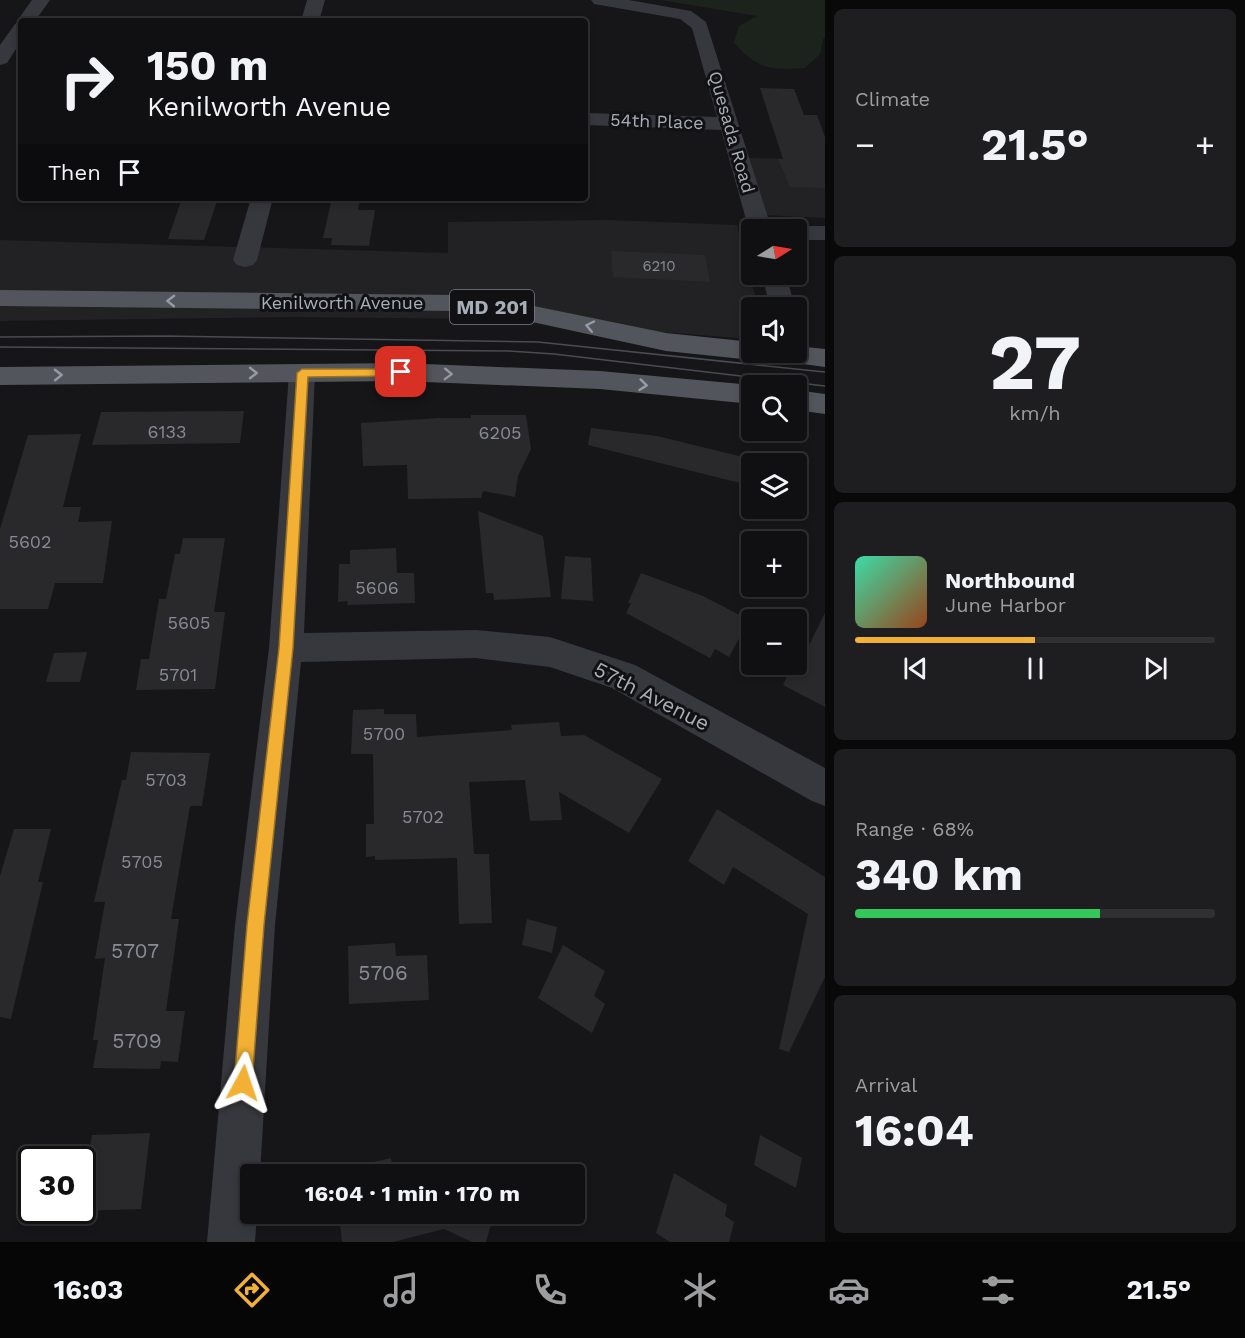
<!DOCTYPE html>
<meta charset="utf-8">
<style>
body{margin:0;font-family:"Work Sans",sans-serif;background:#1e1e20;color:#f1f3f6;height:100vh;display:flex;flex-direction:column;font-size:22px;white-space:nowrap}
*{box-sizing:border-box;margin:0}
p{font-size:20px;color:#9c9d9f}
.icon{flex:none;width:33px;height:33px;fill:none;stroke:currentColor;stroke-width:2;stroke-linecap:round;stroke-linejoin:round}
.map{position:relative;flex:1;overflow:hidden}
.details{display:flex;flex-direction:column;gap:9px;padding:9px;background:#09090a;width:420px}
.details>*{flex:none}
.hud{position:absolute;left:18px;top:18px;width:570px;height:183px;border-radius:6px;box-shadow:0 3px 9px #0003,0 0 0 2px #303032;background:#101012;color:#f1f3f6;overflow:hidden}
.needle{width:39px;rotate:79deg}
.buttons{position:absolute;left:741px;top:219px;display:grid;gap:12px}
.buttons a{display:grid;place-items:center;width:66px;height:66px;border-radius:6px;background:#101012;box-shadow:0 3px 9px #0003,0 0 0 2px #303032;font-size:30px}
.speed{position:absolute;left:18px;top:1146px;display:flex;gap:12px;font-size:30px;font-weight:700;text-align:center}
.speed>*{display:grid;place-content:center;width:78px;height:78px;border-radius:50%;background:#101012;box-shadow:0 3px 9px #0003,0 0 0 2px #303032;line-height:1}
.speed .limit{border:3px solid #111;border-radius:9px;background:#fff;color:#111}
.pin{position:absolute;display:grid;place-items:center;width:51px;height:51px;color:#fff;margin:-26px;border-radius:12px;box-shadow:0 3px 9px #0006}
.me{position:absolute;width:66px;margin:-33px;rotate:5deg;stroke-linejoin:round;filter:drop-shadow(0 0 4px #0008)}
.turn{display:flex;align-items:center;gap:21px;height:126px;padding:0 30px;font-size:27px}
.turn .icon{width:78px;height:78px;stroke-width:2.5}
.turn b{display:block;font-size:42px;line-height:51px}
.then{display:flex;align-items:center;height:57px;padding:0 30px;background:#0003;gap:12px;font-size:22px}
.big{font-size:45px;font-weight:700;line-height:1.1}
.details .card{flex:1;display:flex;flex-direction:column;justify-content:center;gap:9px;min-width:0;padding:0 21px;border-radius:9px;background:#1e1e20}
.details .dial{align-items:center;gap:0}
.dial b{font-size:78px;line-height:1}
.song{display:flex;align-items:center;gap:18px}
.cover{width:72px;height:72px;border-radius:9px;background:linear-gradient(135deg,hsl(160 70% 55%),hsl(20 70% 35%))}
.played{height:6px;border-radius:3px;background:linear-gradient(90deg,#f2b134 50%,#303032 50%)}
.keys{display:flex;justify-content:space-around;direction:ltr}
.heat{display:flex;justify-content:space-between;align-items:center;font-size:33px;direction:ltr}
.charge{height:9px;border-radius:4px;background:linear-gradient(90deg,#34c759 68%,#303032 0)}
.trip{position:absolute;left:240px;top:1164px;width:345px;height:60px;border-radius:6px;background:#101012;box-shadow:0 3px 9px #0003,0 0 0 2px #303032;font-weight:700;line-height:60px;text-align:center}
.dock{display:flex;height:96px;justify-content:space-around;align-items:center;background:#060607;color:#9c9d9f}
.dock .icon{width:42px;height:42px}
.dock .active{color:#f2b134}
.dock b{font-size:27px;color:#f1f3f6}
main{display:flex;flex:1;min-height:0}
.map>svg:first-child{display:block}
</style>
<main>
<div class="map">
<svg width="825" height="1242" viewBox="0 0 825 1242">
<rect width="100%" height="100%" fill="#161618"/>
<g fill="#222225">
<polygon points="745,158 825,159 825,218 760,215"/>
<polygon points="608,220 737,225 758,307 752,308 751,339 491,319 292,317 0,321 0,240 448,253 448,222"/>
</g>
<path fill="#1c231d" d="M661,0H825V38L823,39L820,54L805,68C770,70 759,70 734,43L739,26L757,16Z"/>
<g fill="#29292c">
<polygon points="760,88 794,89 804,115 817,115 825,137 825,188 790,187 778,159 783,159"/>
<polygon points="182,198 218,198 204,240 168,239"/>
<polygon points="332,198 360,198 358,210 375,210 369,246 331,245 332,238 323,238"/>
<polygon points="611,251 705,255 710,282 613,277"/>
<polygon points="244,411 240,443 92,445 101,412"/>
<polygon points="471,415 526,415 531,449 518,476 515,497 483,491 481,498 408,499 407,465 363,466 361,423 439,418 471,418"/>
<polygon points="591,428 657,436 751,459 752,454 792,464 752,464 752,486 588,445"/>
<polygon points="81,434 63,507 81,507 78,522 112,521 103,583 55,583 48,609 0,609 0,529 28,435"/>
<polygon points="796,465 809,468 805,500 796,498"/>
<polygon points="478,511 543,536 551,597 494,600 493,593 486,593"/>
<polygon points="183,538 225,538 214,612 225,612 215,689 136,690 141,659 149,659 159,599 166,599 175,554 180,554"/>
<polygon points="396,548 397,573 414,573 415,603 347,605 348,601 338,602 339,564 350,564 350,550"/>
<polygon points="565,556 591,558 593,601 561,599"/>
<polygon points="641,573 703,596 749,620 729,657 715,649 710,658 626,613 631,603 628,603"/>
<polygon points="825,613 825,707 783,685 793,664 796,664 798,654 803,657"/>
<polygon points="87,652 80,682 46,682 54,653"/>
<polygon points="384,709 384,714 416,714 417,737 512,730 511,725 559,722 561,736 584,735 662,779 629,833 559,792 562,820 530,821 525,780 469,782 474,854 489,854 492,923 459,924 457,858 375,860 375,856 366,857 366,824 374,824 373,754 351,754 353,710"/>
<polygon points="131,752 210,753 202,806 190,806 171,919 179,919 166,1011 185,1011 178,1062 161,1061 160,1069 93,1068 98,1040 93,1040 105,958 95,959 105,902 94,902 122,780 126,780"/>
<polygon points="717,809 825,877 825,977 789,1052 779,1049 808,914 733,867 724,885 688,861"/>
<polygon points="14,829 51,829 38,882 43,882 11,1019 0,1017 0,876"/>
<polygon points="527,919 557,927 552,953 522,945"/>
<polygon points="395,943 396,956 427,955 429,1000 349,1004 348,946"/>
<polygon points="563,945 605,971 594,996 605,1004 592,1033 538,998"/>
<polygon points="150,1133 141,1209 80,1211 82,1210 82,1194 92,1135"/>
<polygon points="760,1135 802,1158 796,1188 754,1165"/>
<polygon points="391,1158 393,1174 335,1174 334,1171"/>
<polygon points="674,1173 727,1205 725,1216 734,1222 729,1242 670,1242 656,1233"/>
<polygon points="339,1214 494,1214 486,1242 472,1242 444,1229 393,1242 342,1242"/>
</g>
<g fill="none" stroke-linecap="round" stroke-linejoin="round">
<g fill="#37383d" fill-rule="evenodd">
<polygon points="32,0 50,0 35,21 21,21 21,41 7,63 0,65 0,45 15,24 19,23 17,21"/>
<polygon points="307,0 325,0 319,21 301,21"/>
<polygon points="591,0 629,0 685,10 691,11 706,22 772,230 752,230 752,233 749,230 721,130 585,125 585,113 717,117 692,28 680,19 600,5 594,4"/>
<polygon points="251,198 273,198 257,260 253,265 245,267 237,265 233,260"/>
<polygon points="796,226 825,226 825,240 796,240 796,230 787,230"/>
<polygon points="762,274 786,274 795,308 770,308"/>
<polygon points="302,364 311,367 315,373 304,633 476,630 550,637 635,665 825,768 825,806 812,801 612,688 550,667 476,658 301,662 275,925 260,1174 250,1174 250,1214 257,1214 255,1242 207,1242 235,925 269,648 289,373 293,367"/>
</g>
<g fill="#53555c" fill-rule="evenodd">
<polygon points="0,290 453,295 504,300 666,333 752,342 752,352 796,352 796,346 825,349 825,367 759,358 752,360 666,351 504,316 453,311 0,306"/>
<polygon points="401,363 600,371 752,385 752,404 600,389 401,381 0,385 0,367"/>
<polygon points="796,390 825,394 825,414 796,410"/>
</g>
<g stroke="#4a4c52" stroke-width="1.5">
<polyline points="0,337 165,336 538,342 825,372"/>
<polyline points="0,347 509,351 554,354 825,386"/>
</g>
</g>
<defs><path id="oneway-chevron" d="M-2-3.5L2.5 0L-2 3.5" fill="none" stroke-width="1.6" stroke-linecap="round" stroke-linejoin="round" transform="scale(1.5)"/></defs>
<g stroke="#979ba6">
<use href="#oneway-chevron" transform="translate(171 301) rotate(-179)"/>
<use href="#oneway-chevron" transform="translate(590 326) rotate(-168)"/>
<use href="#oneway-chevron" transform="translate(253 373)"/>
<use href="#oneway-chevron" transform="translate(448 374) rotate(2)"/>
<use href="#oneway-chevron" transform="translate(58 375) rotate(-1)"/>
<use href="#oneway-chevron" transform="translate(643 385) rotate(6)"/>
</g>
<polygon fill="#f2b134" stroke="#9d7322" stroke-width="1.5" points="302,369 401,369 407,372 401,376 308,377 293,648 264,925 252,1083 250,1090 243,1093 237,1090 234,1083 247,925 279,648 297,373"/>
<g text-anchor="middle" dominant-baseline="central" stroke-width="6" stroke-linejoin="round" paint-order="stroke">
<g font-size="15" fill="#888b94">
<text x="659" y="266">6210</text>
</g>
<g font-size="18" fill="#a8adb8" stroke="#111113">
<text transform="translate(657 121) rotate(2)">54th Place</text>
<text transform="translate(732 132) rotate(74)">Quesada Road</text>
<text x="342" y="302">Kenilworth Avenue</text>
</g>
<g font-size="18" fill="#888b94">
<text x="167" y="431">6133</text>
<text x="500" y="432">6205</text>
<text x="30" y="541">5602</text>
<text x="377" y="587">5606</text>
<text x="189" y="622">5605</text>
<text x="178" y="674">5701</text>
<text x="384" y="733">5700</text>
<text x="166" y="779">5703</text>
<text x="423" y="816">5702</text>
<text x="142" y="861">5705</text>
</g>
<rect fill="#111113" stroke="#7b7e86" stroke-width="1.5" x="450" y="290" width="84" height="34" rx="4.5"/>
<g font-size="20" font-weight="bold" fill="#a8adb8">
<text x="492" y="307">MD 201</text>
</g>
<g font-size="21" fill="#a8adb8" stroke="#111113">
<text transform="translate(652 696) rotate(27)">57th Avenue</text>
</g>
<g font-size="21" fill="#888b94">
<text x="135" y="950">5707</text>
<text x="383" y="972">5706</text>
<text x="137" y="1040">5709</text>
</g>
</g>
</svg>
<div class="buttons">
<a><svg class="needle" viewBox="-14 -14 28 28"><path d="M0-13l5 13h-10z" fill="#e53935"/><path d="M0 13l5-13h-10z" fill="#9c9d9f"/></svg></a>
<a><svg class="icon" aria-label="sound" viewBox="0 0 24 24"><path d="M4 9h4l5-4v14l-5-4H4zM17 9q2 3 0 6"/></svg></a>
<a><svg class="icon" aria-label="search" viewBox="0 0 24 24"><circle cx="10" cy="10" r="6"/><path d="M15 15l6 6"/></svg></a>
<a><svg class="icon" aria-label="layers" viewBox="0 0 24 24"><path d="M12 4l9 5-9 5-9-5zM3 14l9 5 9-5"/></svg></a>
<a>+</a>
<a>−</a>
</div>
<div class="speed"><div class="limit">30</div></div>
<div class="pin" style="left:401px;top:372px;background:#d93025"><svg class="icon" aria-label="arrive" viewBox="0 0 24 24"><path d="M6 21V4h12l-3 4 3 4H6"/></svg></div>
<svg class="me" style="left:243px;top:1083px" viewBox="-20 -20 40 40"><path d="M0-17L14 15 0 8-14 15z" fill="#f2b134" stroke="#fff" stroke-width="4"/></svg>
<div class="trip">16:04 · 1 min · 170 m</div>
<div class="hud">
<div class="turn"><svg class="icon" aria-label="right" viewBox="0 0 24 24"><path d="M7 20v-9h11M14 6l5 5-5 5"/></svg><div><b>150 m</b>Kenilworth Avenue</div></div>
<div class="then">Then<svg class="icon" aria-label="arrive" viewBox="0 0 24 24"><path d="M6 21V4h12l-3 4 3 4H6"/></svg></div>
</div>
</div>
<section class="details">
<div class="card"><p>Climate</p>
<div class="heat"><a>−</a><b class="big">21.5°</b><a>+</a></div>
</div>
<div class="card dial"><b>27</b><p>km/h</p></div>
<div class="card">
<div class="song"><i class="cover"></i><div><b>Northbound</b><p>June Harbor</p></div></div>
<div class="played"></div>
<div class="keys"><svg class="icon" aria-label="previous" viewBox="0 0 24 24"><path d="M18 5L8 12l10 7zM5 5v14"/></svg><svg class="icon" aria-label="pause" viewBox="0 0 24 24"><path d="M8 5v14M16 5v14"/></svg><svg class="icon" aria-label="next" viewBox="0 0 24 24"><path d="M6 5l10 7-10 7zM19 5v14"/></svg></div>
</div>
<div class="card"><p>Range · 68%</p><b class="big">340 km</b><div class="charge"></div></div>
<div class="card"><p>Arrival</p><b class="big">16:04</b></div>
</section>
</main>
<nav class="dock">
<b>16:03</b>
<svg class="icon active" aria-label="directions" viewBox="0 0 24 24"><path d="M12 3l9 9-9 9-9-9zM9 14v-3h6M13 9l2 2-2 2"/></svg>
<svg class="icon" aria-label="music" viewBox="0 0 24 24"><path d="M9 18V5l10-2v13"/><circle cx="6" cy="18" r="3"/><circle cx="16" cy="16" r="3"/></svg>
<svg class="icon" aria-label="phone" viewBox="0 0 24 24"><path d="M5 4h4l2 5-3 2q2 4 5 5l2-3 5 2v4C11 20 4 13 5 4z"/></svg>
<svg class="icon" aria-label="climate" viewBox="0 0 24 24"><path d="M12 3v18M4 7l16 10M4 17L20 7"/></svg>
<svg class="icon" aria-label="car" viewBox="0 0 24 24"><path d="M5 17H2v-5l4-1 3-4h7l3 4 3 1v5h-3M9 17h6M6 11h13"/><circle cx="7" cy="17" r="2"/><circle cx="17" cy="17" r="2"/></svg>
<svg class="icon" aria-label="filters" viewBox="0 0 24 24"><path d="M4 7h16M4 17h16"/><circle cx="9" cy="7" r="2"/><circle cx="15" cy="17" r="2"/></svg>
<b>21.5°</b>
</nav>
